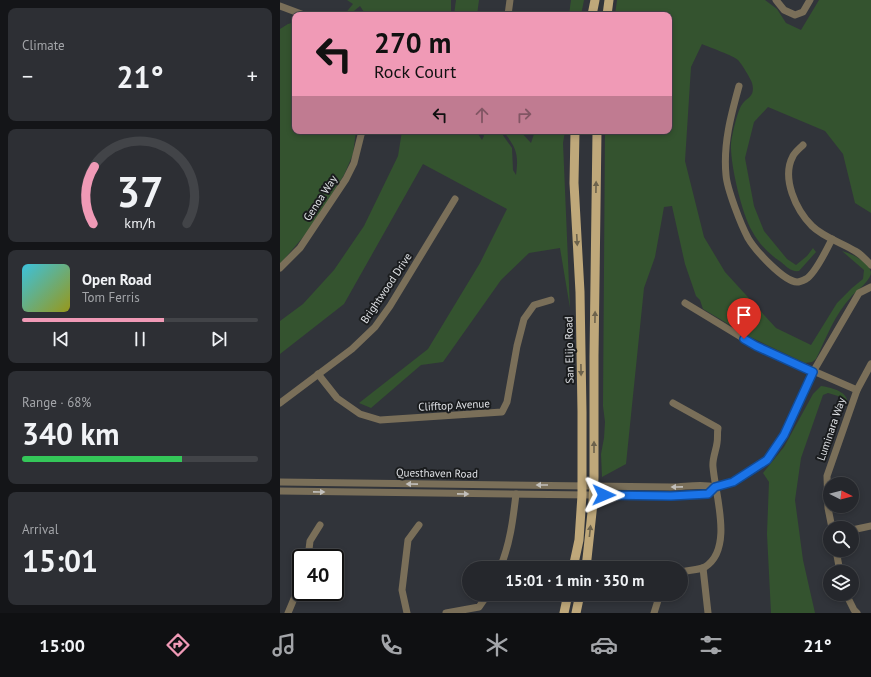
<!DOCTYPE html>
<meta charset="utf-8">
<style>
body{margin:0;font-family:"PT Sans",sans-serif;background:#2d2f34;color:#f1f3f6;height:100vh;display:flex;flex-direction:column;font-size:15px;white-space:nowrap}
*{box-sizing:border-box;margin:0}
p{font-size:13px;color:#a3a5a9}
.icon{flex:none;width:22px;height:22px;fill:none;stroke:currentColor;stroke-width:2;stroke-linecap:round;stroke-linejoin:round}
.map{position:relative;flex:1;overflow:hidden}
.drawer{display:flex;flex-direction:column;gap:8px;padding:8px;background:#141518;width:280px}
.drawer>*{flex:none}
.guide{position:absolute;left:12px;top:12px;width:380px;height:122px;border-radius:8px;box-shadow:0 2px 6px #0003,0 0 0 1px #424448;background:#f09ab6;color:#111;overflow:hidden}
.needle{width:26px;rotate:96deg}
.buttons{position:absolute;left:543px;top:477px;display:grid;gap:8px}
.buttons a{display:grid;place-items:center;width:36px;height:36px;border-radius:50%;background:#25272c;box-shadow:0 2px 6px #0003,0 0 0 1px #424448;font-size:20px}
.speed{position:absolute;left:12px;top:549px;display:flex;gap:8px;font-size:20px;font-weight:700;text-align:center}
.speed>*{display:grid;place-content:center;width:52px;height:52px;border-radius:50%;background:#25272c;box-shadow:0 2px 6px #0003,0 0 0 1px #424448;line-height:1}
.speed .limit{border:2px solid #111;border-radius:6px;background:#fff;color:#111}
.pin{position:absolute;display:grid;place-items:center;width:34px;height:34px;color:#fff;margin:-41px -17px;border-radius:50% 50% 50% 0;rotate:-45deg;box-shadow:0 0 4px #0007}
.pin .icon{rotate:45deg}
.me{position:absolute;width:44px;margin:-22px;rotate:91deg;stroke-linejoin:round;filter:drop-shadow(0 0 3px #0008)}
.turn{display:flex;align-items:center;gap:14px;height:84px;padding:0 16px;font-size:18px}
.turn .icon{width:52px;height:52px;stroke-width:2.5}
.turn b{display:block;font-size:28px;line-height:34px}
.lanes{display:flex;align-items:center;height:38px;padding:0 16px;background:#0003;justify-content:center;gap:20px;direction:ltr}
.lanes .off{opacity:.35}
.big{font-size:30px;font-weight:700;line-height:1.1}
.drawer .widget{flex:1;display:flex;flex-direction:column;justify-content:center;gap:6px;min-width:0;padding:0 14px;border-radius:8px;background:#2d2f34}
.drawer .dial{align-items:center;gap:0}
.dial svg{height:104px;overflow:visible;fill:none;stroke:#424448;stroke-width:7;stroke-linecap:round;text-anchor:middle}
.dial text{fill:#f1f3f6;stroke:none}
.song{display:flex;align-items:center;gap:12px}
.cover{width:48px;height:48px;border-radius:6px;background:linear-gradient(135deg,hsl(190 70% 55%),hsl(60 70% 35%))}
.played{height:4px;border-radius:2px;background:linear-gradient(90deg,#f09ab6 60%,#424448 60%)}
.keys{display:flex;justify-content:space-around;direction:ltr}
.heat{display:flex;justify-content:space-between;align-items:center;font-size:22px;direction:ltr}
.charge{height:6px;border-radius:3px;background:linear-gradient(90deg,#34c759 68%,#424448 0)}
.trip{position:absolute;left:182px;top:561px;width:226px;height:40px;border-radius:20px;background:#25272c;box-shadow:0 2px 6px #0003,0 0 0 1px #424448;font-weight:700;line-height:40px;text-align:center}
.tab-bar{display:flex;height:64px;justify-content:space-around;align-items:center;background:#0f1012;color:#a3a5a9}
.tab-bar .icon{width:28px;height:28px}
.tab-bar .on{color:#f09ab6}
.tab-bar b{font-size:18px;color:#f1f3f6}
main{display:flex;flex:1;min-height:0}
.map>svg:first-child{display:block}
</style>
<main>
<section class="drawer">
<div class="widget"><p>Climate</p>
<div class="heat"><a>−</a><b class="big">21°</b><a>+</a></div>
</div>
<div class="widget dial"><svg viewBox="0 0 100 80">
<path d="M14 69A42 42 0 1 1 86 69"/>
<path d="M14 69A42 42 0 0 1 15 25" stroke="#f09ab6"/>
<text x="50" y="56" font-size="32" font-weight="700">37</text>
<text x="50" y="72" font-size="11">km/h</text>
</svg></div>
<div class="widget">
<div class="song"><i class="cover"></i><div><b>Open Road</b><p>Tom Ferris</p></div></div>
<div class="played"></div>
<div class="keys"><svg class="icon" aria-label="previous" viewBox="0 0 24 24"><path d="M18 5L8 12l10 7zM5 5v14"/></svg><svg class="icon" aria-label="pause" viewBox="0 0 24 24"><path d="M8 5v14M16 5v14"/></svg><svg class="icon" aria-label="next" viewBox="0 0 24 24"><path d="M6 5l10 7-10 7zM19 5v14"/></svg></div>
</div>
<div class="widget"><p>Range · 68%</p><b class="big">340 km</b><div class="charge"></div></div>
<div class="widget"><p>Arrival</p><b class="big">15:01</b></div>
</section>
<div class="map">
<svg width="591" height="613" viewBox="0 0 591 613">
<rect width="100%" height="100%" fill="#31343a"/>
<g fill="#34532f">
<polygon points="67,0 171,0 171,15 86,15 80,6 69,15 64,15 73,4"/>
<polygon points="176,0 199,0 197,15 174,15"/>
<polygon points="291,0 304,0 301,15 289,15"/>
<path d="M337,0H485L497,9L506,23L521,30L539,0H591V213L575,203L563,154L545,131L488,107L474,122L465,158L474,206L484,231L507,259L516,265L527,256L533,248L536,252L519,271C511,272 507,267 501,262C489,254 479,244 472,231C462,214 450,164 451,144C452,135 457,113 461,106C466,97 476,98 472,83C471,79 461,63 458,60C454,56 429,47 422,44L411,67L405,161L424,237L445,272L496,328L531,345L557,303L572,288L583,279L584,270L562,251C572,254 588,261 591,272C591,281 576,291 571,297C555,314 546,338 536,359L532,362L525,363L470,337L423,309L420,300L416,296L405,264L392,206L384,207L375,257L364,288L346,464L322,477L321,454L324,438L325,422L323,406L325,131H389V15H335Z"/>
<polygon points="15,22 15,131 76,131 73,154 64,175 30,229 0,264 0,29 8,24"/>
<path d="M122,131H196L202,140L204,136L201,131H220L232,148L233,170L236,175C239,154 236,147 223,131H240L251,143L255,131H285L283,143L290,308L280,248L249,253L221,280L163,362L141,365L91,408L79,403L148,349L200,263L227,209L143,164L64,304L0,354V321L23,304L54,270L84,226L118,156Z"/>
<path d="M541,386C550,387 570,392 567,404L559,400L558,396L548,393L543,395L521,458L515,500L523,560L535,613H491L487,534L489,482L483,473L504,447L533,394Z"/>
</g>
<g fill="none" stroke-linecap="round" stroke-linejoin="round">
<g stroke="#7a6f59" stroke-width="7">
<polyline points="496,0 504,10 515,15 523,12 530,0"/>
<polyline points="0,6 24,15"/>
<polyline points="228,15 230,0"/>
<path d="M459,86C451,115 443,144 446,175C447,189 461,225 468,238C475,250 503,281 517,282C519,282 524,280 526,279C535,274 547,249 552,239"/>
<path d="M523,145C520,148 515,152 513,156C501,178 516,210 532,226C543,237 562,243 575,251C581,254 586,260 591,265"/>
<polyline points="0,268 20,248 66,179 74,163 82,131"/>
<polyline points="405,303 476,346 577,390"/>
<polyline points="38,374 57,398 80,414 100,420 222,412 227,402 237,346 244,319 254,305 271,300"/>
<polyline points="0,403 72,349 95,327 110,306 175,199"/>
<path d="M393,403L438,428C437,433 438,438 437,443C436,451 432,459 433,467C435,494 454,549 425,567C419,570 408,570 401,572"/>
<path d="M0,482L391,487C405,487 422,483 435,487"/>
<polyline points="0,491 391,496 428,494 435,487 453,481 487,460 504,435 533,372 579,293 591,287"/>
<polyline points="552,528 548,508 547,476 577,390 591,364"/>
<polyline points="572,530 591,526"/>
<polyline points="556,550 560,572"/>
<polyline points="28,558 30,541 40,525"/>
<path d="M220,568C230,544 233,520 236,494"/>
<polyline points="423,568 428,613"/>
<polyline points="566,594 574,610 577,613"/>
<polyline points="8,613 21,582"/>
<polyline points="127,613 122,590 128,540 139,525"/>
<polyline points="166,613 199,607 208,594"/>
<polyline points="374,613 380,594"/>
</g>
<g stroke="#bfa87a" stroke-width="9">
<polyline points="312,15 315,0"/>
<polyline points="327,15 329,0"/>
<polyline points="293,568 299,540 302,495 302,412 300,292 294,183 295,131"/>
<polyline points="306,568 313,503 314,477 314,356 317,131"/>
<polyline points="284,613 288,594"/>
<polyline points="296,613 300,594"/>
</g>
</g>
<defs><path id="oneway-solid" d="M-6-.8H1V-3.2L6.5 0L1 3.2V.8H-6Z"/></defs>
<g fill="#6c624c">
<use href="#oneway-solid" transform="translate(316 187) rotate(-89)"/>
<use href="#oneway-solid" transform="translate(297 240) rotate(87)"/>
<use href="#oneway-solid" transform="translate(315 317) rotate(-89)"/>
<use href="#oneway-solid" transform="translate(301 370) rotate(89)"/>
<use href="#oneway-solid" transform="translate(314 447) rotate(-90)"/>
<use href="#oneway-solid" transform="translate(310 531) rotate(-84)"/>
</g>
<g fill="#c1bfbb">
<use href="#oneway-solid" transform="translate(132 484) rotate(-179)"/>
<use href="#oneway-solid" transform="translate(262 485) rotate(-180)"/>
<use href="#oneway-solid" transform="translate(397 487) rotate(179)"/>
<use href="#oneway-solid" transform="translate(39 492) rotate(1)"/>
<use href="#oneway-solid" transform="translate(183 494) rotate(1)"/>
</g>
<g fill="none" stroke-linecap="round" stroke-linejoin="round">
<g stroke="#114b97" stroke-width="10">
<polyline id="route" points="324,495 391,496 428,494 435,487 453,482 487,460 504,435 533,372 476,346 464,339"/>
</g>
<use href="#route" stroke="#1a73e8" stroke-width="7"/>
</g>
<g text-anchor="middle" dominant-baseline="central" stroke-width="4" stroke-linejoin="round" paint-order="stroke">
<g font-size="11" fill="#dfe1e5" stroke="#1a1c1e">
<text transform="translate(40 198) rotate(-57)">Genoa Way</text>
<text transform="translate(106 288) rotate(-56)">Brightwood Drive</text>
<text transform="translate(289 350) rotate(-91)">San Elijo Road</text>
<text transform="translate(174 405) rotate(-3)">Clifftop Avenue</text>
<text transform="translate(551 429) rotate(-71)">Luminara Way</text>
<text transform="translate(157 473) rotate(1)">Questhaven Road</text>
</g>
</g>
</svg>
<div class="buttons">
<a><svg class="needle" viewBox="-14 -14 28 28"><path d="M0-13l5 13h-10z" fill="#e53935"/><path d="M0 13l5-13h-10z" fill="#a3a5a9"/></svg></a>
<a><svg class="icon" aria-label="search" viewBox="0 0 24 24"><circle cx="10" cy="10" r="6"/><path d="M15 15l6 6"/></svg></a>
<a><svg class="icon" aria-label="layers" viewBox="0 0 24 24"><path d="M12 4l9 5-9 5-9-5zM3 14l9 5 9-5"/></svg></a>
</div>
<div class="speed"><div class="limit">40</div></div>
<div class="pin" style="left:464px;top:339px;background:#d93025"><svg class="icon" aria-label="arrive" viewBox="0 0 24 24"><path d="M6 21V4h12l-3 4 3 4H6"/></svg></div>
<svg class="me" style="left:324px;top:495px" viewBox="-20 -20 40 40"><path d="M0-17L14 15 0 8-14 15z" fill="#1a73e8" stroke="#fff" stroke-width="4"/></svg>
<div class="trip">15:01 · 1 min · 350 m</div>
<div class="guide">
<div class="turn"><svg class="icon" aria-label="left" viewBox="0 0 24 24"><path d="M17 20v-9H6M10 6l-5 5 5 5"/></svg><div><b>270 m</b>Rock Court</div></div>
<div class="lanes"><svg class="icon" aria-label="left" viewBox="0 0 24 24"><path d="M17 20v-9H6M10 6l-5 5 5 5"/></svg><svg class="icon off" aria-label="ahead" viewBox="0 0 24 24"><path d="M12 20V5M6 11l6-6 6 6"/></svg><svg class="icon off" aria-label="right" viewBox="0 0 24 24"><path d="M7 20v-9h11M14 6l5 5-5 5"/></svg></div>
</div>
</div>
</main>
<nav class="tab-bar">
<b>15:00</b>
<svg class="icon on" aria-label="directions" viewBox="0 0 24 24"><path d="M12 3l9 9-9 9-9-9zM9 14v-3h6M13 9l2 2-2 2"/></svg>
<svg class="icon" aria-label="music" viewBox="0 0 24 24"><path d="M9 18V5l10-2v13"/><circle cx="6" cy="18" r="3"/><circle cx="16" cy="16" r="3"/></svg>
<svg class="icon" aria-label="phone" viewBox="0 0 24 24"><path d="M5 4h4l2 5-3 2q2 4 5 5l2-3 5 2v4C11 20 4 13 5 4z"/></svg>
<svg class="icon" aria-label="climate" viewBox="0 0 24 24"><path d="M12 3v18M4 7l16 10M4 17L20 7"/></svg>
<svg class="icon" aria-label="car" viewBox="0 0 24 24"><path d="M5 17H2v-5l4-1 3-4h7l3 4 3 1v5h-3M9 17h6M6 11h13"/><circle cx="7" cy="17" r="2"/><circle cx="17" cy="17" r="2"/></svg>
<svg class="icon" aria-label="filters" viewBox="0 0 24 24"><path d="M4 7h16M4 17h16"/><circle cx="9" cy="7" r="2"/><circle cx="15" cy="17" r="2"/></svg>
<b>21°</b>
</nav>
